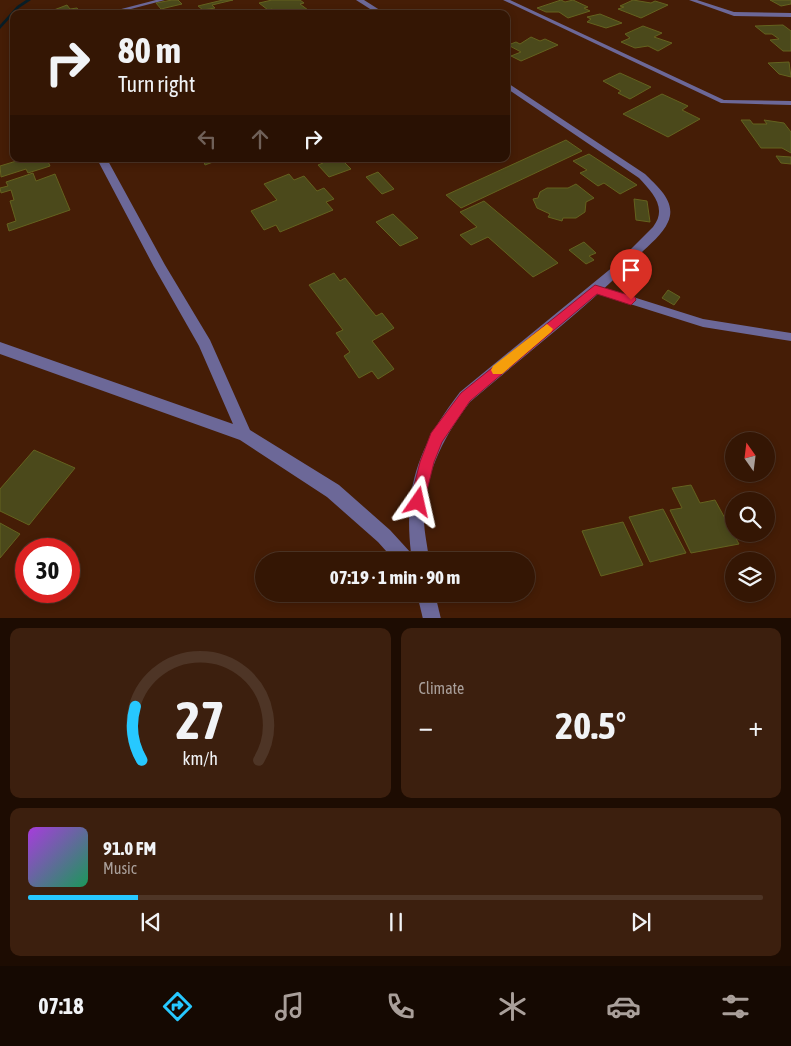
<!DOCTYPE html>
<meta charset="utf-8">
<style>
body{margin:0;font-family:"Asap Condensed",sans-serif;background:#3c1f0e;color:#f1f3f6;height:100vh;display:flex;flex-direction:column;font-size:19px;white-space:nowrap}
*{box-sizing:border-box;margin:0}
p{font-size:16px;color:#a99f9a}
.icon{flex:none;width:28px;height:28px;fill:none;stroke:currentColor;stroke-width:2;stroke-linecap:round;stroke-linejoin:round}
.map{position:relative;height:618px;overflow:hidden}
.panel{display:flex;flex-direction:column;gap:10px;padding:10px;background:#1d0c02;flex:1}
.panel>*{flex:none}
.top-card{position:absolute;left:10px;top:10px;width:500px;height:152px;border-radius:10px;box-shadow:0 2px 8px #0003,0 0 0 1px #4e3526;background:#341604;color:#f1f3f6;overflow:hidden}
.needle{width:32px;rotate:346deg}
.fabs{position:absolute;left:725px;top:432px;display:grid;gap:10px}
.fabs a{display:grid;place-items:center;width:50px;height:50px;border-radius:50%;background:#341604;box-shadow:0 2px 8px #0003,0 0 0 1px #4e3526;font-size:25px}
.speed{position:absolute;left:15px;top:538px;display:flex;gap:10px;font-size:25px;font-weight:700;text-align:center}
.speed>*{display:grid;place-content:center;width:65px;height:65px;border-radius:50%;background:#341604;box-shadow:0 2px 8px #0003,0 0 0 1px #4e3526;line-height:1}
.speed .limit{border:8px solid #d22;background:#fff;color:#111}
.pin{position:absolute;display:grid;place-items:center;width:42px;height:42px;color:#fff;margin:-51px -21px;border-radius:50% 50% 50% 0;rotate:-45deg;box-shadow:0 0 5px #0007}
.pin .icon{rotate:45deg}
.me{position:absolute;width:55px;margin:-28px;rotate:11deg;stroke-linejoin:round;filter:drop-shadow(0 0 4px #0008)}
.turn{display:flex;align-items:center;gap:18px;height:105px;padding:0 25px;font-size:22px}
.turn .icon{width:65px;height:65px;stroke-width:2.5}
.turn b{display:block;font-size:35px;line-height:42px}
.lanes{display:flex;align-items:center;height:48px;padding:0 25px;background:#0003;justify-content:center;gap:25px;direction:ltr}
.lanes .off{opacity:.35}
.big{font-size:38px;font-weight:700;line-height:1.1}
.panel .card{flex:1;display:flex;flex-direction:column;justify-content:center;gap:8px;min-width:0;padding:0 18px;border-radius:10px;background:#3c1f0e}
.panel .dial{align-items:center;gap:0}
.dial svg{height:130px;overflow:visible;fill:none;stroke:#4e3526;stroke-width:7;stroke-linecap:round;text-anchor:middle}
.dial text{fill:#f1f3f6;stroke:none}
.song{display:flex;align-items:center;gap:15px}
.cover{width:60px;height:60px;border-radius:8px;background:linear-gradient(135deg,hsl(280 70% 55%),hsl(150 70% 35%))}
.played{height:5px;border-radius:2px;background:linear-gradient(90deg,#27c8ff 15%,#4e3526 15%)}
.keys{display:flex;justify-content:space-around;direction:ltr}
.heat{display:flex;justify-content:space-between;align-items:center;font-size:28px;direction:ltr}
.panel .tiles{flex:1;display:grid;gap:10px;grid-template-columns:1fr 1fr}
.card:last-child{grid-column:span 2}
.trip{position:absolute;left:255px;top:552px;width:280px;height:50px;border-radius:25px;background:#341604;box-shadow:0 2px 8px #0003,0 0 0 1px #4e3526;font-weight:700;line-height:50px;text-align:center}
.dock{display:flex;height:80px;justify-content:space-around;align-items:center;background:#150902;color:#a99f9a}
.dock .icon{width:35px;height:35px}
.dock .current{color:#27c8ff}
.dock b{font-size:22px;color:#f1f3f6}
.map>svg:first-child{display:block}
</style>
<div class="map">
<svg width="791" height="619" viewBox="0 0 791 619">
<rect width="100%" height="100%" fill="#451d06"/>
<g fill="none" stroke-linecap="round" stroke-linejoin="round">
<polygon fill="#081e27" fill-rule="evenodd" points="26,0 31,0 19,8 0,29 0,25 17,6"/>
</g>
<g fill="#4b491b" stroke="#64621f">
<polygon points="172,0 178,0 182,4 161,9 156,3"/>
<polygon points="223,0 233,0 212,5 215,8 203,10 198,6"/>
<polygon points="272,0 300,0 304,3 300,4 312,13 278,14 272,9 268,10 259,3"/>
<polygon points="561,0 565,2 573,0 588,7 584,8 590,11 568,18 559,12 546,12 537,8"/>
<polygon points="633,0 651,3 655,1 668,5 641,18 618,9 624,7 620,6"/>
<polygon points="770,0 791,0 791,4 781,6"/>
<polygon points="67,5 70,9 77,8 82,14 46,13"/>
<polygon points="600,14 622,23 606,28 587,22 591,19 587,17"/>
<polygon points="783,25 791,31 791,51 783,51 770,40 779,39 772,34 765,34 755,26"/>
<polygon points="643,26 662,33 654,37 672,43 658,51 648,46 635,48 621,42 630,38 625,34"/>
<polygon points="531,37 540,41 545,39 558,45 521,61 511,56 521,52 508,45 516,42 520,44"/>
<polygon points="789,62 791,77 779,74 768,63"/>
<polygon points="620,73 651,87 630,99 618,93 621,91 603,81"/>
<polygon points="662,94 688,106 682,110 700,119 668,137 623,114"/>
<polygon points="741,120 750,120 753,124 767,124 764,120 784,123 791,132 791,153 782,148 761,148"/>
<polygon points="566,140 582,151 461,208 446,195"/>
<polygon points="589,154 637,185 620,194 604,183 598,186 580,173 587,170 573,161"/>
<polygon points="776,156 791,157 791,164 781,163"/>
<polygon points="23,159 47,159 50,166 28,173 26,169 1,177 0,166"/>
<polygon points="203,159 221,159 205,165"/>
<polygon points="319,159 341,159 351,169 329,177 318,165 323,163"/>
<polygon points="378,172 394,189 382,194 366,177"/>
<polygon points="33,173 36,181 55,174 70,210 9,231 7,224 16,221 10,201 14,200 11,190 1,193 0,188 8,186 6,182"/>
<polygon points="289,174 294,180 304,176 317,191 324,188 334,199 326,202 333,210 280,232 276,225 264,230 251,211 277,200 264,184"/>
<polygon points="576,184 594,198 586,202 585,212 576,218 563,218 562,221 548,217 550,214 537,208 533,199 538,198 540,192 547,188 568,188"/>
<polygon points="634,199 647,201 650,222 636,220"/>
<polygon points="484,201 558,263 533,277 488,237 471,245 460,235 477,227 460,212"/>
<polygon points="393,214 418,238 400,246 376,222"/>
<polygon points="584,242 596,253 589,256 594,260 586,264 569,250"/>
<polygon points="334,273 340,281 345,278 376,316 382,313 394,328 372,341 394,369 378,379 372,371 359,378 344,356 350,352 336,333 343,330 309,285"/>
<polygon points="668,290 680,297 674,305 662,298"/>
<polygon points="34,450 75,468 29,525 0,511 0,489"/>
<polygon points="691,485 700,503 715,500 739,544 691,553 670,510 682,508 672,488"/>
<polygon points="663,509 686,553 650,562 629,517"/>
<polygon points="623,522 643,565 601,576 582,531"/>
<polygon points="0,523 20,534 0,558"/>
</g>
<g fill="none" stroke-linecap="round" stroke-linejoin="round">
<g fill="#6c6898" fill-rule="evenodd">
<polygon points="156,0 165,0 112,14 102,14"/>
<polygon points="503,0 510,0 724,100 791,101 791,105 721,103"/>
<polygon points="689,0 697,0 734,12 791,13 791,17 734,16"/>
<polygon points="595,285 703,319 791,333 791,341 703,327 592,292 590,289 592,286"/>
</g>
<g fill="#6c6898" fill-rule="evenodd">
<polygon points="356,0 364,0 386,14 378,14"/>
<path d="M506,82L645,174C658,187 677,202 668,222C663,234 649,245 640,254C588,307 527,353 470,402C444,436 424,474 424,519C424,533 428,547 429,561H395L378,542L327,497L240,440L0,354V342L233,424L199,346L154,267L97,159H107L165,265L210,340L250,430L339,485L390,530L411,553C403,487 420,444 460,392L614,266L653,227C668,208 652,192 639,178L506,88Z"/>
<polygon points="417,594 435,594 441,619 423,619"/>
</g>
</g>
<polygon fill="#e11d48" stroke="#92132f" points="595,285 635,297 636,300 631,305 597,294 470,401 442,442 434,462 423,507 418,509 412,507 410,502 420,462 431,433 461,393"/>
<polygon fill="#f59e0b" points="547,324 553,329 551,332 502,374 493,374 491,370 493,366"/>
</svg>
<div class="fabs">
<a><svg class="needle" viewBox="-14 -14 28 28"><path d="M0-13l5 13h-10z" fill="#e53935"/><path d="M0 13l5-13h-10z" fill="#a99f9a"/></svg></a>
<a><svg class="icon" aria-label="search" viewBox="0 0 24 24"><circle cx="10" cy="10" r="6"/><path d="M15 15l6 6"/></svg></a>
<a><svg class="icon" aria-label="layers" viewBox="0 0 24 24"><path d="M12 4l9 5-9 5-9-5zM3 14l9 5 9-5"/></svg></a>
</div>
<div class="speed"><div class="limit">30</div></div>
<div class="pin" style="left:631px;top:300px;background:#d93025"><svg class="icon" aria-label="arrive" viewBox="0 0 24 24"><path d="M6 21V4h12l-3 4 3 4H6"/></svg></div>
<svg class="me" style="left:418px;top:502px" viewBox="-20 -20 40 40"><path d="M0-17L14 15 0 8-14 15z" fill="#e11d48" stroke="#fff" stroke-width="4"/></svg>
<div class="trip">07:19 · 1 min · 90 m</div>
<div class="top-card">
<div class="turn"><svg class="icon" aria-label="right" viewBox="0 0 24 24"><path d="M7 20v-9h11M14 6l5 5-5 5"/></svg><div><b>80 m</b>Turn right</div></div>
<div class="lanes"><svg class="icon off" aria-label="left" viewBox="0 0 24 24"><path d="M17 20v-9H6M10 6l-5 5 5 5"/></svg><svg class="icon off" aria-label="ahead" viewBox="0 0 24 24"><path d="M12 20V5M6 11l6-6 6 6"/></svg><svg class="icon" aria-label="right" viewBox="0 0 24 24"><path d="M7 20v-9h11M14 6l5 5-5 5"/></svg></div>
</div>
</div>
<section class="panel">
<div class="tiles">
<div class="card dial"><svg viewBox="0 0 100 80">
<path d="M14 69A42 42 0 1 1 86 69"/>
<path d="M14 69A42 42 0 0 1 10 36" stroke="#27c8ff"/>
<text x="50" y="56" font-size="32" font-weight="700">27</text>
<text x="50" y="72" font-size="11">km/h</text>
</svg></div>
<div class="card"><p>Climate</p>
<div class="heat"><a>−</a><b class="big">20.5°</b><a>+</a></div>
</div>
<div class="card">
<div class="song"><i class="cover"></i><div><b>91.0 FM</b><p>Music</p></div></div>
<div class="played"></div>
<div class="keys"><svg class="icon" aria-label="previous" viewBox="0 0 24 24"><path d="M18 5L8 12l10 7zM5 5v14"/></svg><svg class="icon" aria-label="pause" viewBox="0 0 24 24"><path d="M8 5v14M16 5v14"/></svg><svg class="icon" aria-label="next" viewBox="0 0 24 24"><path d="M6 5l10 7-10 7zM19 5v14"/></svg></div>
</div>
</div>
</section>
<nav class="dock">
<b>07:18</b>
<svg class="icon current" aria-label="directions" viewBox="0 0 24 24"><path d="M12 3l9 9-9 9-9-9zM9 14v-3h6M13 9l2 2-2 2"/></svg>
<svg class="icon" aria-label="music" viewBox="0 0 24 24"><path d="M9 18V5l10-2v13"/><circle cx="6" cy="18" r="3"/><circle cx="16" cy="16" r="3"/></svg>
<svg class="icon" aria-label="phone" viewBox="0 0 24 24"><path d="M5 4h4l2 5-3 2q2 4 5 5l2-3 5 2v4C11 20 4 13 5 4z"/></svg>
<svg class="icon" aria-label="climate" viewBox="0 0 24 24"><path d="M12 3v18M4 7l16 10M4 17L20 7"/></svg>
<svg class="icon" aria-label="car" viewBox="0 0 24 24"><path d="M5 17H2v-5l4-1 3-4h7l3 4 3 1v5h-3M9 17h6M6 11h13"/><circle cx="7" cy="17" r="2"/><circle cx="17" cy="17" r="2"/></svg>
<svg class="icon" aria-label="filters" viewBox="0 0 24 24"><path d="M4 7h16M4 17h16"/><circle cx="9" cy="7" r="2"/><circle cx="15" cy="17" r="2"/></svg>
</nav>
